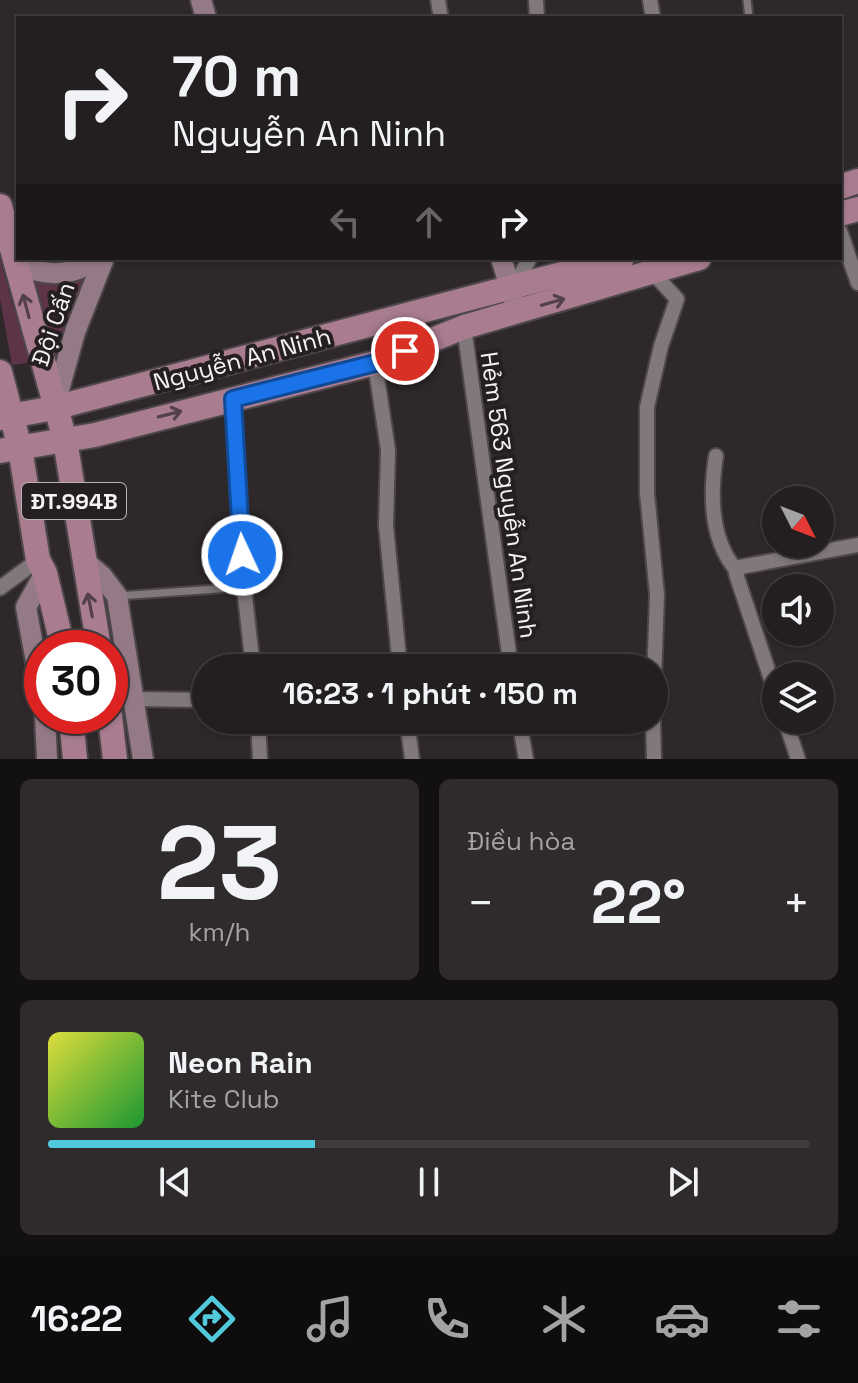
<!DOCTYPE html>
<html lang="vi">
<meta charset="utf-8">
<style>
body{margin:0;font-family:"Space Grotesk",sans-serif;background:#2f2b2d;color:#f1f3f6;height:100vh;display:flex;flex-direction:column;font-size:30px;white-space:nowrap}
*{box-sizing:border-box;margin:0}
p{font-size:26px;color:#a3a2a5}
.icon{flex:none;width:44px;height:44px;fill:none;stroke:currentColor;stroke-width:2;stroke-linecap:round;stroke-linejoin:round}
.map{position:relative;height:759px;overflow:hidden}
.drawer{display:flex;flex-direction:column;gap:20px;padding:20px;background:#131012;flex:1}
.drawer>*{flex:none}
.top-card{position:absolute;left:16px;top:16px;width:826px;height:244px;border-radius:0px;box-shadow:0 2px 6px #0004,0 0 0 2px #403c3e;background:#231e20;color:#f1f3f6;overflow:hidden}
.needle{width:52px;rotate:132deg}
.controls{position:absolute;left:762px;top:486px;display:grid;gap:16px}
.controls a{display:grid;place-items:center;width:72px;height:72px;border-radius:50%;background:#231e20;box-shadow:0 2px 6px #0004,0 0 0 2px #403c3e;font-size:40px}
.speed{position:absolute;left:24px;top:630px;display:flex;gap:16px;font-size:40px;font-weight:700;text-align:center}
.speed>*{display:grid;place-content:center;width:104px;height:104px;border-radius:50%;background:#231e20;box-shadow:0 2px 6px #0004,0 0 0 2px #403c3e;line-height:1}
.speed .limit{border:12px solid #d22;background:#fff;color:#111}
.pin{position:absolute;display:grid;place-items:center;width:68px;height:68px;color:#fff;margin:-34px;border:4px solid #fff;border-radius:50%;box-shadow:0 2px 8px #0007}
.me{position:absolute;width:88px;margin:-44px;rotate:357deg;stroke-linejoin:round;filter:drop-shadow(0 0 6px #0008)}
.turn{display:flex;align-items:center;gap:28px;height:168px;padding:0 24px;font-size:36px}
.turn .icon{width:104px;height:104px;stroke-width:2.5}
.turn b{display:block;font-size:56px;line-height:68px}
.lanes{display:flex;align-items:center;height:76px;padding:0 24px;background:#0003;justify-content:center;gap:40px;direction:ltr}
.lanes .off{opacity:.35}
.big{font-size:60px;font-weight:700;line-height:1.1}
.drawer .widget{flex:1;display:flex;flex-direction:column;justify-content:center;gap:12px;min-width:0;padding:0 28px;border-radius:12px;background:#2f2b2d}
.drawer .dial{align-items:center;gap:0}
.dial b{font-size:104px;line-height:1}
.song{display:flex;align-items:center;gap:24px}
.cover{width:96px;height:96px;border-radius:12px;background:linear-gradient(135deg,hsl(60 70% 55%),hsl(130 70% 35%))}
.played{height:8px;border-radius:4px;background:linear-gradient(90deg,#53cadc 35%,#403c3e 35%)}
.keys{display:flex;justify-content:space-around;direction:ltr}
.heat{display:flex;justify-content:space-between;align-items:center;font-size:44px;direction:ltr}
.drawer .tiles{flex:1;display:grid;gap:20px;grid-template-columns:1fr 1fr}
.widget:last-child{grid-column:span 2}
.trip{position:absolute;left:192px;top:654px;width:476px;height:80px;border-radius:40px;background:#231e20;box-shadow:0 2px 6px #0004,0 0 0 2px #403c3e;font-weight:700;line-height:80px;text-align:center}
.tabs{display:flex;height:128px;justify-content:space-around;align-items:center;background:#0e0c0d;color:#a3a2a5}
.tabs .icon{width:56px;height:56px}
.tabs .on{color:#53cadc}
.tabs b{font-size:36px;color:#f1f3f6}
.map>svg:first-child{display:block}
</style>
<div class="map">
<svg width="858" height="759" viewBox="0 0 858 759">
<rect width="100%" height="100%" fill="#2f282b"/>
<g fill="#5d3447">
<polygon points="0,259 13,306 34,362 12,365 0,299"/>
<polygon points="93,269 66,333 52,341 32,278"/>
</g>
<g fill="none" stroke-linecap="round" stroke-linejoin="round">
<g stroke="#4d474a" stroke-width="11">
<g id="lane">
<polyline points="747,0 749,18"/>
<polyline points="118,596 244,587"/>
</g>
</g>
<g stroke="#4d474a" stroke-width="18">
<g id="street">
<polyline points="438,0 441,18"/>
<polyline points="536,0 537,18"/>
<polyline points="650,0 653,18"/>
<polyline points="840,231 858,283"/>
<polyline points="652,272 677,299 661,346 647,407 647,493 657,595 654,679"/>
<polyline points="513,288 530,258"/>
<polyline points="464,327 511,668"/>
<polyline points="375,363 388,450 386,526 400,668"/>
<polyline points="233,399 244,587 253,668"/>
<path d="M716,456C710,494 710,540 737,571"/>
<polyline points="0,588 38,560"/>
<polyline points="776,694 736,574 740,567 858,545"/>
<polyline points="134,699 206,700"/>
<polyline points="258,720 260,759"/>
<polyline points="407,720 412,759"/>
<polyline points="519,720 526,759"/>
<polyline points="653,720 654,759"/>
<polyline points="785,720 798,759"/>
</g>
</g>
<g stroke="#4d474a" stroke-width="24">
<g id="secondary">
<polyline points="201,0 206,18"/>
<polyline points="501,258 514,300"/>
<path d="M14,262C40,276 72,279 96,258"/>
<polyline points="55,404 75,332 104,258"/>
<polyline points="84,561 102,576 117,596 143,759"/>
<polyline points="42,695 26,607 45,573"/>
<polyline points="45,716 47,759"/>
</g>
</g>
<g stroke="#4d474a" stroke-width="28">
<g id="primary">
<polyline points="840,187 858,181"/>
<polyline points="0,206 65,440 99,648"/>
<polyline points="840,214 858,209"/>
<polyline points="0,372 20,448 38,560 45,573 63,648"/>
<polyline points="0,418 54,408 622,258"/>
<polyline points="0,451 95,435 375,363 464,327 699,258"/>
<polyline points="71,716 75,759"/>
<polyline points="110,716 115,759"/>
</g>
</g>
<use href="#lane" stroke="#80787b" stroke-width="7"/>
<use href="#street" stroke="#80787b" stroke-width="14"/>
<use href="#secondary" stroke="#947a86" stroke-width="20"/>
<use href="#primary" stroke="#a97c90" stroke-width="24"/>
</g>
<defs><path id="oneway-shaft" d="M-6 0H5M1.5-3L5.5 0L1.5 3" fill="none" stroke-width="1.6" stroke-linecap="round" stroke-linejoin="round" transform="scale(2)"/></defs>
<g stroke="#534048">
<use href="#oneway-shaft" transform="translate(553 302) rotate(-16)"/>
<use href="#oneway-shaft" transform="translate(26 306) rotate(-105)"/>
<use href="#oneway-shaft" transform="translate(170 414) rotate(-14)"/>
<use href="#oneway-shaft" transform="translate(90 605) rotate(-101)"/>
</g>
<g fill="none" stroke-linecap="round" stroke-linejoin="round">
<g stroke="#114b97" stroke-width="20">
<polyline id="route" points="242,555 233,399 375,363 405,351"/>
</g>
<use href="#route" stroke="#1a73e8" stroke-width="14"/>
</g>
<g text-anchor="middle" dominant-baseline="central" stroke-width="8" stroke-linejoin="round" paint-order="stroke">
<rect fill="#251f21" stroke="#b7b2b4" stroke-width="2" x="22" y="483" width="104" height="36" rx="6"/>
<g font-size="22" font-weight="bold" fill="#f6f1f3">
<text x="74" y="501">ĐT.994B</text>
</g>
<g font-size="24" fill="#f6f1f3" stroke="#251f21">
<text transform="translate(53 324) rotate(-71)">Đội Cấn</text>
<text transform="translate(242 359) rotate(-15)">Nguyễn An Ninh</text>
<text transform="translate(509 495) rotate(82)">Hẻm 563 Nguyễn An Ninh</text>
</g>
</g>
</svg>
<div class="controls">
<a><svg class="needle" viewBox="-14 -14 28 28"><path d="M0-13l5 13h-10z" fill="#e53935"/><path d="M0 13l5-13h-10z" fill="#a3a2a5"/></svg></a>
<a><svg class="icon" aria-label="sound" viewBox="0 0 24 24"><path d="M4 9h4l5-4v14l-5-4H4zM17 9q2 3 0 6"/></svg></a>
<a><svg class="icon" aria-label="layers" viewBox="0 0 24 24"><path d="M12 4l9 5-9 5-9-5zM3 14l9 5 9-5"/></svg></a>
</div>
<div class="speed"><div class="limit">30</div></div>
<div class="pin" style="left:405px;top:351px;background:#d93025"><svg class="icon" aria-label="arrive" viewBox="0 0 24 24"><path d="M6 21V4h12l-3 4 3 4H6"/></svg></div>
<svg class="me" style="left:242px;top:555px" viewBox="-20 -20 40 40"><circle r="17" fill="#1a73e8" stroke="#fff" stroke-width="3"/><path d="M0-11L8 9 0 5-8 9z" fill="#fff"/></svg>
<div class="trip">16:23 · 1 phút · 150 m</div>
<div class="top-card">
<div class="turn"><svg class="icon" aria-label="right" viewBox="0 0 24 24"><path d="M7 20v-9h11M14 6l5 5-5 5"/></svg><div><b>70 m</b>Nguyễn An Ninh</div></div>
<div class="lanes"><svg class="icon off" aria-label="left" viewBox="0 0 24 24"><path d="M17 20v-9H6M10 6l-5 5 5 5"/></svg><svg class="icon off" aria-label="ahead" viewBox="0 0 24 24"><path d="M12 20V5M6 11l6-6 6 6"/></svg><svg class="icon" aria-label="right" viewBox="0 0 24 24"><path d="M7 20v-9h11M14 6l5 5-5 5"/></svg></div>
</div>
</div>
<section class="drawer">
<div class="tiles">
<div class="widget dial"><b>23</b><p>km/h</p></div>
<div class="widget"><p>Điều hòa</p>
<div class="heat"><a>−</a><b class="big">22°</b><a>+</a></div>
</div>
<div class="widget">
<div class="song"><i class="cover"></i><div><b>Neon Rain</b><p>Kite Club</p></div></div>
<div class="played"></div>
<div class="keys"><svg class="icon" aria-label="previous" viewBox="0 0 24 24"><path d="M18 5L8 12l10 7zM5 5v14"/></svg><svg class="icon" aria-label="pause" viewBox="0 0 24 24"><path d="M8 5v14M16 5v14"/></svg><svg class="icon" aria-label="next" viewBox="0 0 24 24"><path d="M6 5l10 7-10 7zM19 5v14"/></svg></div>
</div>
</div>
</section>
<nav class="tabs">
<b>16:22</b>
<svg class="icon on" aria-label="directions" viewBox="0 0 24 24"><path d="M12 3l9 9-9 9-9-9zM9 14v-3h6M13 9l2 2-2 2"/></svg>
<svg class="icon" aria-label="music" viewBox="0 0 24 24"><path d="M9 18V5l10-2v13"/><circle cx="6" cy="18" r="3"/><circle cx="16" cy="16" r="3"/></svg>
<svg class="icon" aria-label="phone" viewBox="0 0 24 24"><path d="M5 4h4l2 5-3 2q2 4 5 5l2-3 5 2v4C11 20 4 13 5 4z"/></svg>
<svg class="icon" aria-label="climate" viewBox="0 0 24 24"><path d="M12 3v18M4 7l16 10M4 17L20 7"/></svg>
<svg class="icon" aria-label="car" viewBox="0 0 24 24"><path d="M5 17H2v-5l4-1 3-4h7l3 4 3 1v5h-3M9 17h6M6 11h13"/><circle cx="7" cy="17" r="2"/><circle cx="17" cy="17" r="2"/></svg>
<svg class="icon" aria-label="filters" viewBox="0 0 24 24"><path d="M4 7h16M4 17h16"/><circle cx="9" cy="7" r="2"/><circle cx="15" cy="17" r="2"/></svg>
</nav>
